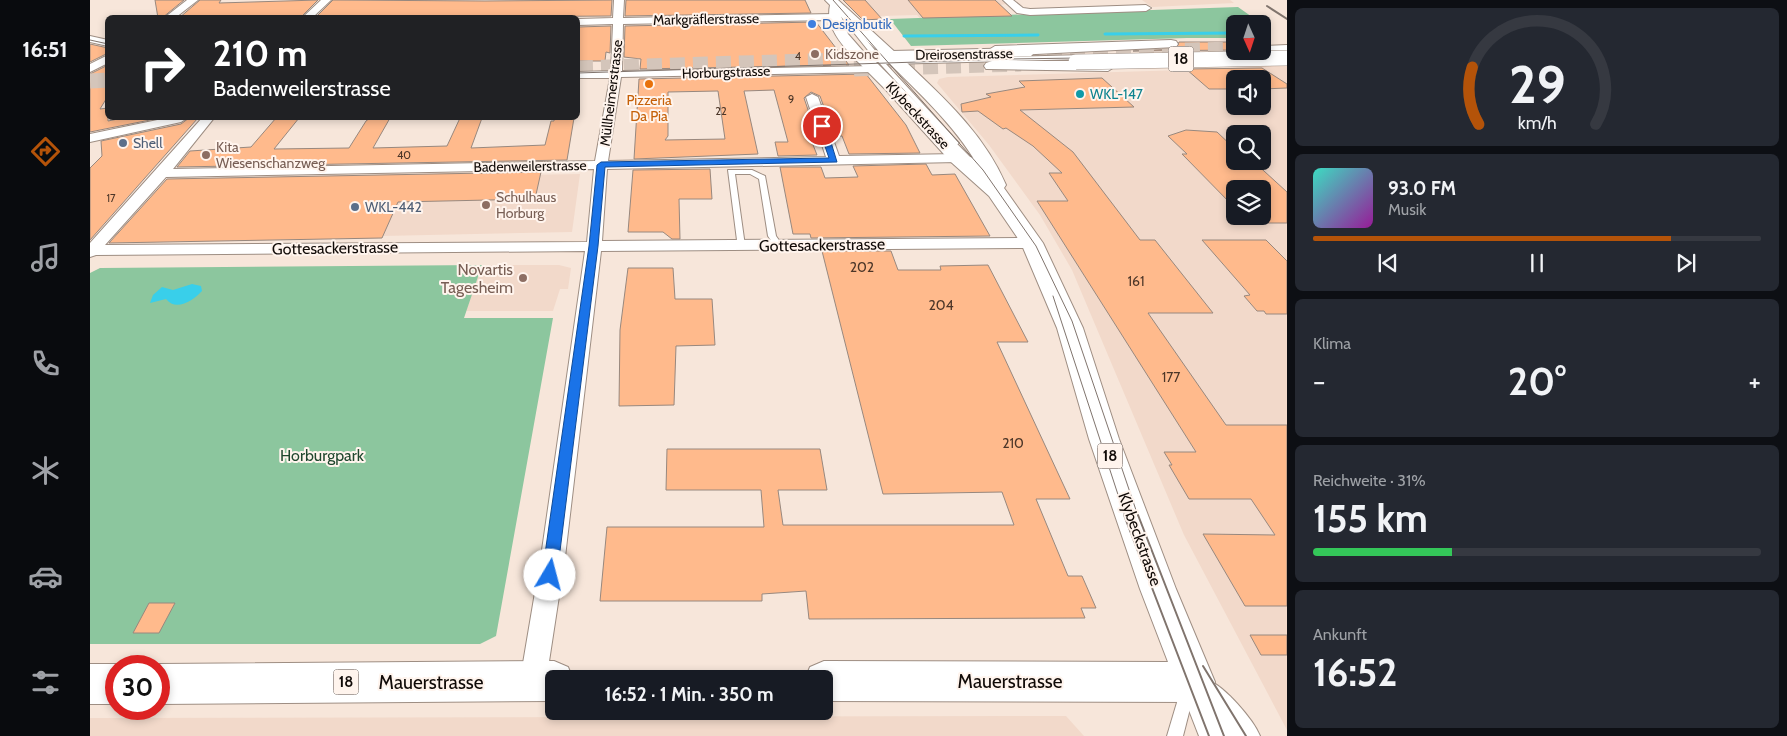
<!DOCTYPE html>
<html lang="de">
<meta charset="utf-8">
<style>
body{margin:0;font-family:Cabin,sans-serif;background:#242831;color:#f1f3f6;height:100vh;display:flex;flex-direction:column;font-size:19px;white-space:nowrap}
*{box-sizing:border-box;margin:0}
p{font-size:16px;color:#9ea1a6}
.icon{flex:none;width:28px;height:28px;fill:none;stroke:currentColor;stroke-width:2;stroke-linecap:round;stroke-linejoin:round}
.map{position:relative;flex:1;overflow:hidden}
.panel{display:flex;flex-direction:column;gap:8px;padding:8px;background:#0d0f14;width:500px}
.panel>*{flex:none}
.guide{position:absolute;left:15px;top:15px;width:475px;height:105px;border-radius:8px;box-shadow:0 2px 8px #0003;background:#202124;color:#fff;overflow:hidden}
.needle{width:32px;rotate:177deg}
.buttons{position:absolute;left:1136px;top:15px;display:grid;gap:10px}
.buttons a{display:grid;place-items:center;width:45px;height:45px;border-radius:8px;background:#171b24;box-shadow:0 2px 8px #0003;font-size:25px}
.speed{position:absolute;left:15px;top:655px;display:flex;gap:10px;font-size:25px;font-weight:700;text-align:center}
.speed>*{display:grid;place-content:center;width:65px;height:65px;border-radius:50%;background:#171b24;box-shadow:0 2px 8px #0003;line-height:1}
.speed .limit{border:8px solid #d22;background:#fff;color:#111}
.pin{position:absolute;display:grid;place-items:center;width:42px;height:42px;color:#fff;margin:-21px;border:2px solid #fff;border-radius:50%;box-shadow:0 1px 5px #0007}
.me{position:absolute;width:55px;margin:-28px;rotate:8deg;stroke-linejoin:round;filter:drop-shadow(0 0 4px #0008)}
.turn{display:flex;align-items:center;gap:18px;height:105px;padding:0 25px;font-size:22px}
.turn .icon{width:65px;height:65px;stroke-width:2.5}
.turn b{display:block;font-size:35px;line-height:42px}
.big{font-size:38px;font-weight:700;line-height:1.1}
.panel .widget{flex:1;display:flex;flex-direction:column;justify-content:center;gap:8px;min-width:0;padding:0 18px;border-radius:8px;background:#242831}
.panel .dial{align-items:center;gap:0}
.dial svg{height:130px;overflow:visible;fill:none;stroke:#363941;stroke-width:7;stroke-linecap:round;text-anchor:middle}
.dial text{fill:#f1f3f6;stroke:none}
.song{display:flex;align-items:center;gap:15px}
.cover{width:60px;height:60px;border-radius:8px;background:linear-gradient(135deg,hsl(170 70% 55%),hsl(300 70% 35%))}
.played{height:5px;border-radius:2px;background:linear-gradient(90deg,#b45309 80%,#363941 80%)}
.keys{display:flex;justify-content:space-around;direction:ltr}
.heat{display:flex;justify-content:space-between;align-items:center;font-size:28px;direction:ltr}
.charge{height:8px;border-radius:4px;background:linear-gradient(90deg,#34c759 31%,#363941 0)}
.trip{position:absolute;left:455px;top:670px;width:288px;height:50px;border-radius:8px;background:#171b24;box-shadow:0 2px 8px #0003;font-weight:700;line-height:50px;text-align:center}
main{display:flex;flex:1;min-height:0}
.tab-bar{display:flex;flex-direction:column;width:90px;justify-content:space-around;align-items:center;background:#090b0e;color:#9ea1a6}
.tab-bar .icon{width:35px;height:35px}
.tab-bar .active{color:#b45309}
.tab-bar b{font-size:22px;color:#f1f3f6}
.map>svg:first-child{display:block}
</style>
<main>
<nav class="tab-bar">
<b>16:51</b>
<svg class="icon active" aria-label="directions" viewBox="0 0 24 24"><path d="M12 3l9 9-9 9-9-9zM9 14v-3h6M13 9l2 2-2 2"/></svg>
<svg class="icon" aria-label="music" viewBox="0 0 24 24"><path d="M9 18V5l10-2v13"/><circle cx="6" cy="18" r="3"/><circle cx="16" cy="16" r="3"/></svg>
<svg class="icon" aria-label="phone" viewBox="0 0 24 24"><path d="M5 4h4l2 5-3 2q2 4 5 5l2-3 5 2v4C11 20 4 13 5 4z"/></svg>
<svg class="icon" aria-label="climate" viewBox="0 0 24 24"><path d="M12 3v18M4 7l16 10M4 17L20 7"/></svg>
<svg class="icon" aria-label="car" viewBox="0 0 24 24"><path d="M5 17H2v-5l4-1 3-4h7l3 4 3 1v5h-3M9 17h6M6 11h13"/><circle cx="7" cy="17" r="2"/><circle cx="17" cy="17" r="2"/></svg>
<svg class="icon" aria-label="filters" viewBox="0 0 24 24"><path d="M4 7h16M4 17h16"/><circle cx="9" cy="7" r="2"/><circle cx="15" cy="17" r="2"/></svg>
</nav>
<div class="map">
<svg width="1197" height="736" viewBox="0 0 1197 736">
<rect width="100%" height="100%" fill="#f7e6da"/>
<g fill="#f2d9ca" fill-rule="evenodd">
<polygon points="775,0 912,0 916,4 910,5 922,16 830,18 827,15 789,16"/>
<polygon points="1052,0 1140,0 1144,3 1062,7"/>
<path d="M1197,64V730L1094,535L982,270L950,215L899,145L847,83L849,79L858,77L1128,69ZM1145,79H1172V106H1145ZM1145,134H1172V161H1145ZM1145,189H1172V216H1145Z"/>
<polygon points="490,174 482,232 292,236 320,177"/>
<polygon points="392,265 469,265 481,268 478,289 470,289 463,311 376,311"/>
<polygon points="976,716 994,736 0,736 0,718"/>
</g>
<g fill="#8cc69e">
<polygon points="1148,7 1172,24 1145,24 1145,38 1097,38 821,46 800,19"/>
<polygon points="392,265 374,318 463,318 406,636 390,644 0,644 0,273 10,268"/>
</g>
<path fill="#39cfea" d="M102,284L111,286L112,291C104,300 86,312 76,299L60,303L63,295L72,287L83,290Z"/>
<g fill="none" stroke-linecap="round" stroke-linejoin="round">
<g stroke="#39cfea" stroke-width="3">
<polyline points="1015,34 1145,33"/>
<polyline points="814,36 948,35"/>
</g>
</g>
<g fill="#ffba8c" stroke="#98887e" fill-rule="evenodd">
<polygon points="65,0 94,0 72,18 68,18"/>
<polygon points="110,0 131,0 129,3 228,0 210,18 89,18"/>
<polygon points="243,0 395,1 522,0 521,16 225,18"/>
<polygon points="536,0 715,0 721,13 535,16"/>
<polygon points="753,0 775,0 792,19 773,20"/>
<polygon points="818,0 905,0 922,16 833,18"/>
<polygon points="726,22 759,65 550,69 551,59 534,57 535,26"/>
<polygon points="521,26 520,53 516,52 515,61 488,61 488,27"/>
<polygon points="1089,42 1145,42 1145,50 1043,51 1086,49"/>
<polygon points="0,44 18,48 18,53 0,62"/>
<polygon points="18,65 18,81 12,85 18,88 18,96 10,109 18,108 18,121 33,118 70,118 0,132 0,74"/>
<polygon points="1172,68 1197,84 1197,88 1172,89 1172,79 1145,79 1145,89 1119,89 1096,69"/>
<path d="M776,74L816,125L830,153L759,154L752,136H744L730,96L721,92L714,98L727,136L720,137L727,155L688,156L685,142H698L684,90L654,91L668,154L544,159L549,79ZM628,91L635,139L575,140L578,136V92Z"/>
<polygon points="1012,78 1044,107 930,110 983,152 1050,240 1065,240 1123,313 1058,313 1136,425 1197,425 1197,606 1155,606 1113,534 1185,535 1161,499 1099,499 1079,465 1082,465 1074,452 1106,452 947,201 978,201 959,173 972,173 943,146 916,128 913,129 888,111 872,112 871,104 901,97 896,94 935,87 929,81"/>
<polygon points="99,118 108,118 0,240 0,168 12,156 11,141 91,124"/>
<polygon points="186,118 209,118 184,149 259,148 276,121 280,118 300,118 283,148 357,146 370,118 392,118 381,148 455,145 461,121 464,121 464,118 484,118 477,160 87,167 100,151 161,147"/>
<polygon points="1096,130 1127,132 1145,149 1145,161 1163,161 1197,192 1197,223 1160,223 1153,216 1172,216 1172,189 1145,189 1145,208 1092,154 1097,154 1078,136"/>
<polygon points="836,164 842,175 865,174 900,236 721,238 720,234 703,234 690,167 731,167 735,178 768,177 763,166"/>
<polygon points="620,169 622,199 589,199 590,239 582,239 573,232 538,232 543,170"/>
<polygon points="451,172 445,199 308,202 292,238 19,243 77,179"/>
<polygon points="1112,240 1176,240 1197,261 1197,314 1176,314 1174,311 1167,311 1154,296 1160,295"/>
<polygon points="732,251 801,251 808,270 851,270 850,266 898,265 938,342 907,342 980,499 946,499 978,576 992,576 1006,608 991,608 995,618 719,619 716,591 672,594 672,601 510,601 517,527 674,527 671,490 576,490 577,449 730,449 737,490 688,490 693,525 924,525 912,492 793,494"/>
<polygon points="538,268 583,268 585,299 622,299 625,345 586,346 584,405 529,406 530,330"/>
<polygon points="59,603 85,603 69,633 43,633"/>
<polygon points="1160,635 1197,635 1197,655 1171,655"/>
</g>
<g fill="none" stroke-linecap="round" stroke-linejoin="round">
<g stroke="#d4c5ba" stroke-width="15" stroke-dasharray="15 8" stroke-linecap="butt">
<polyline points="934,54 1145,49"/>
<polyline points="488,68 784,59"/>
<polyline points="764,69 931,64"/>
<polyline points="0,81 18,80"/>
</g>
<g stroke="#9e8e83" stroke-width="2">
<g id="service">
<polygon points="745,7 749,7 793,60 994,55 997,57 994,59 796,64 868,142 869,143 866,145 864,144 781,54 745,9"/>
<polygon points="638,170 662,170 675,176 686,236 693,246 692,248 686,248 678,236 669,179 660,174 645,174 655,246 651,249 648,248"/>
<polygon points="1098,682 1103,684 1105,689 1093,736 1077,736 1091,689 1093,684"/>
</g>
</g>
<g stroke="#9e8e83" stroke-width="2">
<g id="minor">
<polygon points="97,0 108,0 85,18 74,18"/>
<polygon points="231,0 241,0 222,18 212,18"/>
<path d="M524,0H534L533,18L744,14L749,17L744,20L533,24L532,71L784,66L789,69L784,72L531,77L518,161L736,157L716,97L722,94L728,97L749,156L868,154L888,159L890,162L883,166L868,162L517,169L512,241L942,238L950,243L942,248L511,251L475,557L456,681L453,691L443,694L433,691L430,681L451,557L495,251L6,255L0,257V243L112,118H124L83,169L505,161L520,78H488V72L521,71L523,24L488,25V19L523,18ZM504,169L497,242L15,245L76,177Z"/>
<polygon points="913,0 923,0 933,8 940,9 1056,5 1061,8 1056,11 940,15 927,13"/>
<polygon points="0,36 18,40 18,46 0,42"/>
<polygon points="18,55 18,63 0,72 0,64"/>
<polygon points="77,118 97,118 91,122 0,142 0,134"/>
<path d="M1118,680C1135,687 1163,719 1170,736H1137L1108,704L1104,694L1108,684Z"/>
</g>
</g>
<g stroke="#9e8e83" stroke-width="2">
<g id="tertiary">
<path d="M735,0H748L806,53L808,56L806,59H796L751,16L758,34L779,58L772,62L767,61C753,46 735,28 740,5Z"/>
<polygon points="1105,665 1117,670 1145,736 1109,736 1088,682 1093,670"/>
</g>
</g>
<g stroke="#9e8e83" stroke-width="2">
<g id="primary">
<polygon points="1197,45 1197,55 1172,56 1165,51 1172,51 1172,46"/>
<path d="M936,48L941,50L944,53L941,56L815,61C855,99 894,134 916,185L914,188L953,243L993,328L1029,439L1086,589L1125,682L1119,696L1105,702L734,701V679H715L720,667L734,661L1078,662L1050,589L999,439L967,328L931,243L899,196L861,162L796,90L764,58L772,53L801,51ZM786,62H798C830,94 864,125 887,164Z"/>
<polygon points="464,661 478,667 483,679 464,679 464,701 69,704 69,666 64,666 69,664"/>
<polygon points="0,664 26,664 31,666 26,666 26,704 0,704"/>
</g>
</g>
<g stroke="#9e8e83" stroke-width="2">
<g id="motorway">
<polygon points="1081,40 1086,41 1088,44 1086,47 905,56 897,51 905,46"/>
<polygon points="902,61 1018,61 1026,66 1018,71 896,69 894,66 896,63"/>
</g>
</g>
<use href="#service" fill="#fff" fill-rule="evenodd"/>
<use href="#minor" fill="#fff" fill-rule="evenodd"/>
<use href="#tertiary" fill="#fff" fill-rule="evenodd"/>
<use href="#primary" fill="#fff" fill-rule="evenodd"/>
<use href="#motorway" fill="#fff" fill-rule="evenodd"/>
<g stroke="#80746d" stroke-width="1">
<polyline points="743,0 893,170 946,246 982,321 1048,516"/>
<polyline points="0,40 18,44"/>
<polyline points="488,73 920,59 1197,55"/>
<polyline points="963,296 1035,516"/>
</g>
<g stroke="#80746d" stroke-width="2">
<polyline points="1034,515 1119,736"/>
<polyline points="1048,515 1134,736"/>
<polyline points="1113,666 1156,736"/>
</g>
<polyline stroke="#80746d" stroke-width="2" points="1177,6 1197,19"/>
<g stroke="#9e8e83" stroke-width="16" stroke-linecap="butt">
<polyline id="primary-bridge" points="986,62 1197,58"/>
</g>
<use href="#primary-bridge" stroke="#fff" stroke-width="15"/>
</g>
<polygon fill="#1a73e8" stroke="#114b97" points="732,124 736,126 747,162 515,167 508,246 467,575 465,580 460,582 455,580 452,575 499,246 507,165 511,162 739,158 728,126"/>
<circle fill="#3f7fe0" stroke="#fff4ed" stroke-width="2" cx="722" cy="24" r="5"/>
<g fill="#8d6e63" stroke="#fff4ed" stroke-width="2">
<circle cx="725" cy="54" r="5"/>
<circle cx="116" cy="155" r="5"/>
<circle cx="396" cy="205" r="5"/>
<circle cx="433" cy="278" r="5"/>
</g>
<circle fill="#e8710a" stroke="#fff4ed" stroke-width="2" cx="559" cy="84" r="5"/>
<circle fill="#0f9aa8" stroke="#fff4ed" stroke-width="2" cx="990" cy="94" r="5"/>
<g fill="#5c6f8a" stroke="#fff4ed" stroke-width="2">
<circle cx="33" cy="143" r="5"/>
<circle cx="265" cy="207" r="5"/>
</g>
<g text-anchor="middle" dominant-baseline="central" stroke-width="4" stroke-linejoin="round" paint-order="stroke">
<g font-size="11" fill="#4c3628">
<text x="708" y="56">4</text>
<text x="701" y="99">9</text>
<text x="631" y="111">22</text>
<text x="314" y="155">40</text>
<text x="21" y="198">17</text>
</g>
<g font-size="14" fill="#100a07" stroke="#fff4ed">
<text transform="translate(616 19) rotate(-1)">Markgräflerstrasse</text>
<text transform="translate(874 54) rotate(-1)">Dreirosenstrasse</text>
<text transform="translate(636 72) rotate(-2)">Horburgstrasse</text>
<text transform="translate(521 93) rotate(-83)">Müllheimerstrasse</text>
<text transform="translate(828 115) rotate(47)">Klybeckstrasse</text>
<text transform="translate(440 166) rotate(-1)">Badenweilerstrasse</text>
</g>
<g font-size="14" fill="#366cbe" stroke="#fff4ed" text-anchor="start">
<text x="732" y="24">Designbutik</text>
</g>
<g font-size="14" fill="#785e54" stroke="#fff4ed" text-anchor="start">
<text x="735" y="54">Kidszone</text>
<text x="126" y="147">Kita<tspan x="126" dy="16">Wiesenschanzweg</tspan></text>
<text x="406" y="197">Schulhaus<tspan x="406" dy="16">Horburg</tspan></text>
</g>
<g font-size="14" fill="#0d838f" stroke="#fff4ed" text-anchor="start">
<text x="1000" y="94">WKL-147</text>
</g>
<g font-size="14" fill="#c56008" stroke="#fff4ed">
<text x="559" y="100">Pizzeria<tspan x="559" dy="16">Da Pia</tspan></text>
</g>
<g font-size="14" fill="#4e5e75" stroke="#fff4ed" text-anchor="start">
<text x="43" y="143">Shell</text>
<text x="275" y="207">WKL-442</text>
</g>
<g font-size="14" fill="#4c3628">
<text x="772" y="267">202</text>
<text x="1046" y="281">161</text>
<text x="851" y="305">204</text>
<text x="1081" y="377">177</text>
<text x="923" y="443">210</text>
</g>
<g fill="#fff4ed" stroke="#58504c" stroke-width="1">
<rect x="1078.5" y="46.5" width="25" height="25" rx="4"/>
<rect x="1007.5" y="443.5" width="25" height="25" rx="4"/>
<rect x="243.5" y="669.5" width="25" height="25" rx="4"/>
</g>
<g font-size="15" font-weight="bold" fill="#100a07">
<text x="1091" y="59">18</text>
<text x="1020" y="456">18</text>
<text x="256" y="682">18</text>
</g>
<g font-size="16" fill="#100a07" stroke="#fff4ed">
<text transform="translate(732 245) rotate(-1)">Gottesackerstrasse</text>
<text transform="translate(245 248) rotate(-1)">Gottesackerstrasse</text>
<text transform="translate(1050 539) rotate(70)">Klybeckstrasse</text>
</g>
<g font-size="16" fill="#785e54" stroke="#fff4ed" text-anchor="end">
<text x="423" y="269">Novartis<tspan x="423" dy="18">Tagesheim</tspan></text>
</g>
<g font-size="16" fill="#20472e" stroke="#fff4ed">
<text x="232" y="455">Horburgpark</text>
</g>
<g font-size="19" fill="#100a07" stroke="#fff4ed">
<text x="920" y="681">Mauerstrasse</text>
<text x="341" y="682">Mauerstrasse</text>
</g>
</g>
</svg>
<div class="buttons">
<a><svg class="needle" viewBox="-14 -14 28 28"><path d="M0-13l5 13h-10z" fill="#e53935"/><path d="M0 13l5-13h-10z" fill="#9ea1a6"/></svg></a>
<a><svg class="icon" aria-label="sound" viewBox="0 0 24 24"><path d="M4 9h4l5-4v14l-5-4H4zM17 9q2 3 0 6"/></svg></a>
<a><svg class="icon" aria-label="search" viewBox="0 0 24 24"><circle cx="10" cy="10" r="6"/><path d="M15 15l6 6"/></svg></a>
<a><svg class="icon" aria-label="layers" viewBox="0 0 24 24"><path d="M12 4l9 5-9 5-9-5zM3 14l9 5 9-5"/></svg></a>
</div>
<div class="speed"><div class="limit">30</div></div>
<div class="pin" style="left:732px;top:126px;background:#d93025"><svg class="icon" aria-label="arrive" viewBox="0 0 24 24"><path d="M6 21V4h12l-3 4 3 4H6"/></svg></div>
<svg class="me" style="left:460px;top:575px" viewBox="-20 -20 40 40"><circle r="19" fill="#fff"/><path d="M0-13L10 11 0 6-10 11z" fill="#1a73e8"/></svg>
<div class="trip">16:52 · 1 Min. · 350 m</div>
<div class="guide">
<div class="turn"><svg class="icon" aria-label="right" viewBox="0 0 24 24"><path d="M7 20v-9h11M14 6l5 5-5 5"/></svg><div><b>210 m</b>Badenweilerstrasse</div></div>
</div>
</div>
<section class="panel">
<div class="widget dial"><svg viewBox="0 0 100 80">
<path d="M14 69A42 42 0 1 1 86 69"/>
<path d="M14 69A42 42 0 0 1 10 34" stroke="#b45309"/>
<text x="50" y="56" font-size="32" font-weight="700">29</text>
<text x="50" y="72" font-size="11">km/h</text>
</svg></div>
<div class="widget">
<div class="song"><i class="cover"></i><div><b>93.0 FM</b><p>Musik</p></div></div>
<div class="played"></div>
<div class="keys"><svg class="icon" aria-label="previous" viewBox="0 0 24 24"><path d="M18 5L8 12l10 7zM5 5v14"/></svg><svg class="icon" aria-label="pause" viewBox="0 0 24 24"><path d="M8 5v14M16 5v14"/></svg><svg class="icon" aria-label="next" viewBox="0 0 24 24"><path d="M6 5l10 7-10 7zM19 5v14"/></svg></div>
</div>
<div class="widget"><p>Klima</p>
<div class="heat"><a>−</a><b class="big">20°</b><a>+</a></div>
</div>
<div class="widget"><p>Reichweite · 31%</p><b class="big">155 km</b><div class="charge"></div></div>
<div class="widget"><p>Ankunft</p><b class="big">16:52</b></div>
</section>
</main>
